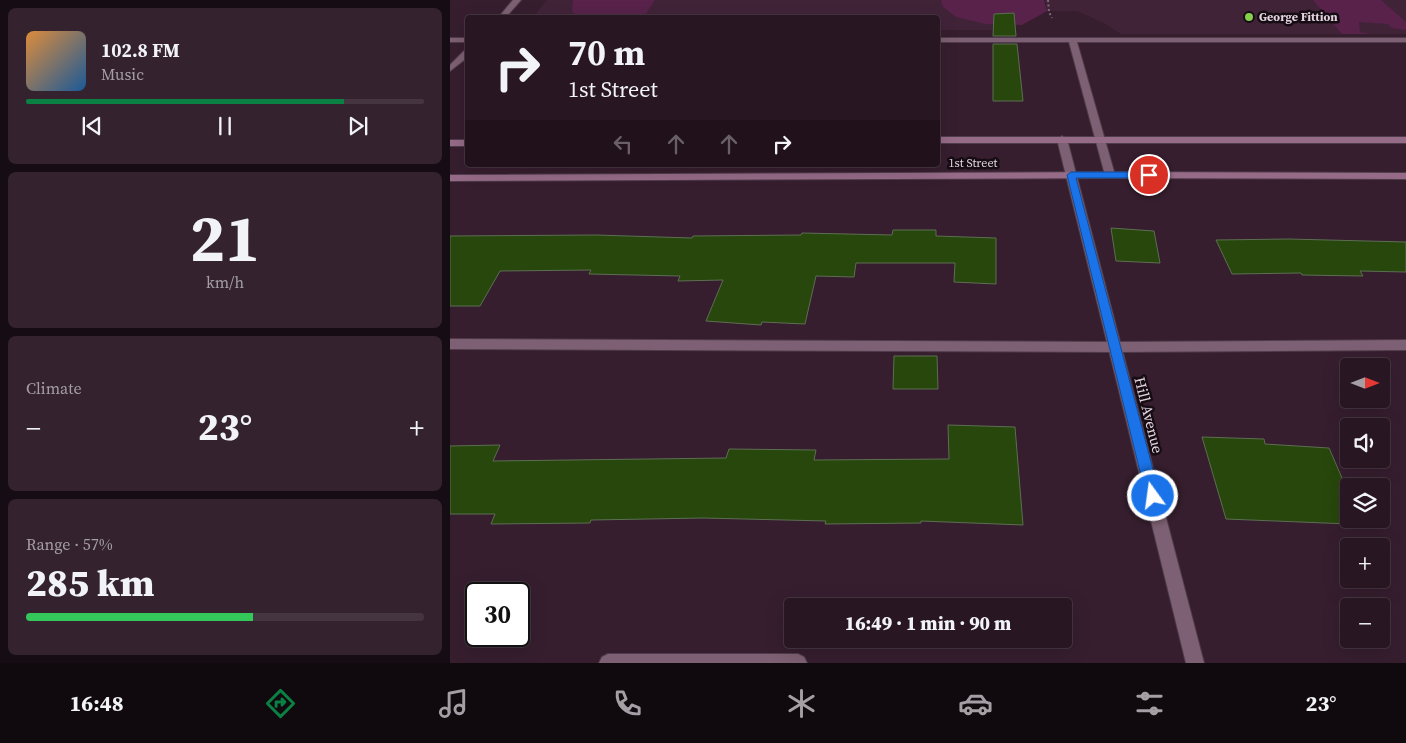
<!DOCTYPE html>
<meta charset="utf-8">
<style>
body{margin:0;font-family:"Source Serif 4",serif;background:#34232f;color:#f1f3f6;height:100vh;display:flex;flex-direction:column;font-size:19px;white-space:nowrap}
*{box-sizing:border-box;margin:0}
p{font-size:16px;color:#a59fa5}
.icon{flex:none;width:28px;height:28px;fill:none;stroke:currentColor;stroke-width:2;stroke-linecap:round;stroke-linejoin:round}
.map{position:relative;flex:1;overflow:hidden}
.panel{display:flex;flex-direction:column;gap:8px;padding:8px;background:#160c13;width:450px}
.panel>*{flex:none}
.top-card{position:absolute;left:15px;top:15px;width:475px;height:152px;border-radius:5px;box-shadow:0 5px 20px #0002,0 0 0 1px #443540;background:#281622;color:#f1f3f6;overflow:hidden}
.needle{width:32px;rotate:90deg}
.tools{position:absolute;left:890px;top:358px;display:grid;gap:10px}
.tools a{display:grid;place-items:center;width:50px;height:50px;border-radius:5px;background:#281622;box-shadow:0 5px 20px #0002,0 0 0 1px #443540;font-size:25px}
.speed{position:absolute;left:15px;top:582px;display:flex;gap:10px;font-size:25px;font-weight:700;text-align:center}
.speed>*{display:grid;place-content:center;width:65px;height:65px;border-radius:50%;background:#281622;box-shadow:0 5px 20px #0002,0 0 0 1px #443540;line-height:1}
.speed .limit{border:2px solid #111;border-radius:8px;background:#fff;color:#111}
.pin{position:absolute;display:grid;place-items:center;width:42px;height:42px;color:#fff;margin:-21px;border:2px solid #fff;border-radius:50%;box-shadow:0 1px 5px #0007}
.me{position:absolute;width:55px;margin:-28px;rotate:346deg;stroke-linejoin:round;filter:drop-shadow(0 0 4px #0008)}
.turn{display:flex;align-items:center;gap:18px;height:105px;padding:0 20px;font-size:22px}
.turn .icon{width:65px;height:65px;stroke-width:2.5}
.turn b{display:block;font-size:35px;line-height:42px}
.lanes{display:flex;align-items:center;height:48px;padding:0 20px;background:#0003;justify-content:center;gap:25px;direction:ltr}
.lanes .off{opacity:.35}
.big{font-size:38px;font-weight:800;line-height:1.1}
.panel .widget{flex:1;display:flex;flex-direction:column;justify-content:center;gap:8px;min-width:0;padding:0 18px;border-radius:8px;background:#34232f}
.panel .dial{align-items:center;gap:0}
.dial b{font-size:65px;line-height:1}
.song{display:flex;align-items:center;gap:15px}
.cover{width:60px;height:60px;border-radius:8px;background:linear-gradient(135deg,hsl(30 70% 55%),hsl(210 70% 35%))}
.played{height:5px;border-radius:2px;background:linear-gradient(90deg,#0b8043 80%,#443540 80%)}
.keys{display:flex;justify-content:space-around;direction:ltr}
.heat{display:flex;justify-content:space-between;align-items:center;font-size:28px;direction:ltr}
.charge{height:8px;border-radius:4px;background:linear-gradient(90deg,#34c759 57%,#443540 0)}
.trip{position:absolute;left:334px;top:598px;width:288px;height:50px;border-radius:5px;background:#281622;box-shadow:0 5px 20px #0002,0 0 0 1px #443540;font-weight:800;line-height:50px;text-align:center}
.tab-bar{display:flex;height:80px;justify-content:space-around;align-items:center;background:#10090e;color:#a59fa5}
.tab-bar .icon{width:35px;height:35px}
.tab-bar .active{color:#0b8043}
.tab-bar b{font-size:22px;color:#f1f3f6}
main{display:flex;flex:1;min-height:0}
.map>svg:first-child{display:block}
</style>
<main>
<section class="panel">
<div class="widget">
<div class="song"><i class="cover"></i><div><b>102.8 FM</b><p>Music</p></div></div>
<div class="played"></div>
<div class="keys"><svg class="icon" aria-label="previous" viewBox="0 0 24 24"><path d="M18 5L8 12l10 7zM5 5v14"/></svg><svg class="icon" aria-label="pause" viewBox="0 0 24 24"><path d="M8 5v14M16 5v14"/></svg><svg class="icon" aria-label="next" viewBox="0 0 24 24"><path d="M6 5l10 7-10 7zM19 5v14"/></svg></div>
</div>
<div class="widget dial"><b>21</b><p>km/h</p></div>
<div class="widget"><p>Climate</p>
<div class="heat"><a>−</a><b class="big">23°</b><a>+</a></div>
</div>
<div class="widget"><p>Range · 57%</p><b class="big">285 km</b><div class="charge"></div></div>
</section>
<div class="map">
<svg width="956" height="663" viewBox="0 0 956 663">
<rect width="100%" height="100%" fill="#361e2e"/>
<g fill="#412338">
<polygon points="97,0 590,0 572,25 543,24 542,30 488,30 488,18 82,18"/>
<polygon points="595,0 956,0 956,34 671,34 656,24 627,11 597,11"/>
</g>
<g fill="#58224a">
<polygon points="123,0 205,0 194,17 134,16 124,14 122,10"/>
<polygon points="491,0 594,0 597,11 572,25 536,24 506,17 493,7"/>
<polygon points="863,0 931,0 956,22 956,30 942,28 938,24 909,22 910,32 920,34 892,34"/>
</g>
<g fill="#27470c" stroke="#5d6e53">
<polygon points="564,13 566,36 543,36 544,14"/>
<polygon points="543,44 567,44 573,101 543,101"/>
<polygon points="661,228 704,231 710,263 666,261"/>
<polygon points="443,230 486,230 486,236 546,238 546,284 504,282 505,263 406,263 404,277 366,276 355,324 312,322 311,325 256,321 273,280 228,281 230,276 139,274 141,270 50,271 30,306 0,306 0,236 146,235 242,238 243,236 351,235 352,233 442,235"/>
<polygon points="839,239 956,242 956,272 910,271 913,276 852,275 851,273 782,274 766,240"/>
<polygon points="444,356 487,356 488,389 443,389"/>
<polygon points="498,425 565,427 573,525 471,521 471,523 375,524 376,521 253,518 141,520 140,523 41,524 45,514 0,514 0,446 50,445 43,461 276,458 279,449 366,450 364,460 499,459"/>
<polygon points="752,437 814,439 815,444 879,448 899,494 899,524 776,519"/>
</g>
<g fill="none" stroke-linecap="round" stroke-linejoin="round">
<g stroke="#503c4a" stroke-width="2">
<g id="service">
<rect x="0" y="38" width="18" height="4"/>
<polygon points="488,38 956,38 956,42 627,42 665,175 660,178 655,175 619,42 488,42"/>
<polygon points="0,339 665,342 956,340 956,350 665,352 0,349"/>
</g>
</g>
<g stroke="#503c4a" stroke-width="2">
<g id="minor">
<polygon points="63,0 71,0 55,18 48,18"/>
<polygon points="15,50 18,50 18,57 0,71 0,65"/>
<polygon points="612,136 617,139 754,663 736,663 607,139"/>
<polygon points="158,654 348,654 354,657 357,663 149,663 152,657"/>
</g>
</g>
<g stroke="#503c4a" stroke-width="2">
<g id="secondary">
<rect x="488" y="137" width="468" height="6"/>
<rect x="0" y="140" width="18" height="6"/>
<polygon points="660,172 956,173 956,179 660,178 0,181 0,175"/>
</g>
</g>
<polyline stroke="#7e6977" stroke-width="2" stroke-dasharray="2 2.5" stroke-linecap="butt" points="598,0 599,12 602,18"/>
<use href="#service" fill="#7d6073" fill-rule="evenodd"/>
<use href="#minor" fill="#7d6073" fill-rule="evenodd"/>
<use href="#secondary" fill="#966b88" fill-rule="evenodd"/>
</g>
<polygon fill="#1a73e8" stroke="#114b97" points="621,172 699,172 704,175 699,178 626,178 710,496 708,500 703,503 698,500 696,496 617,175"/>
<circle fill="#86cf4c" stroke="#160c13" stroke-width="2" cx="799" cy="17" r="5"/>
<g text-anchor="middle" dominant-baseline="central" stroke-width="5" stroke-linejoin="round" paint-order="stroke">
<g font-size="12" font-weight="bold" fill="#e4d3de" stroke="#160c13" text-anchor="start">
<text x="809" y="17">George Fittion</text>
</g>
<g font-size="12" fill="#e4d3de" stroke="#160c13">
<text x="523" y="163">1st Street</text>
</g>
<g font-size="15" fill="#e4d3de" stroke="#160c13">
<text transform="translate(699 415) rotate(76)">Hill Avenue</text>
</g>
</g>
</svg>
<div class="tools">
<a><svg class="needle" viewBox="-14 -14 28 28"><path d="M0-13l5 13h-10z" fill="#e53935"/><path d="M0 13l5-13h-10z" fill="#a59fa5"/></svg></a>
<a><svg class="icon" aria-label="sound" viewBox="0 0 24 24"><path d="M4 9h4l5-4v14l-5-4H4zM17 9q2 3 0 6"/></svg></a>
<a><svg class="icon" aria-label="layers" viewBox="0 0 24 24"><path d="M12 4l9 5-9 5-9-5zM3 14l9 5 9-5"/></svg></a>
<a>+</a>
<a>−</a>
</div>
<div class="speed"><div class="limit">30</div></div>
<div class="pin" style="left:699px;top:175px;background:#d93025"><svg class="icon" aria-label="arrive" viewBox="0 0 24 24"><path d="M6 21V4h12l-3 4 3 4H6"/></svg></div>
<svg class="me" style="left:703px;top:496px" viewBox="-20 -20 40 40"><circle r="17" fill="#1a73e8" stroke="#fff" stroke-width="3"/><path d="M0-11L8 9 0 5-8 9z" fill="#fff"/></svg>
<div class="trip">16:49 · 1 min · 90 m</div>
<div class="top-card">
<div class="turn"><svg class="icon" aria-label="right" viewBox="0 0 24 24"><path d="M7 20v-9h11M14 6l5 5-5 5"/></svg><div><b>70 m</b>1st Street</div></div>
<div class="lanes"><svg class="icon off" aria-label="left" viewBox="0 0 24 24"><path d="M17 20v-9H6M10 6l-5 5 5 5"/></svg><svg class="icon off" aria-label="ahead" viewBox="0 0 24 24"><path d="M12 20V5M6 11l6-6 6 6"/></svg><svg class="icon off" aria-label="ahead" viewBox="0 0 24 24"><path d="M12 20V5M6 11l6-6 6 6"/></svg><svg class="icon" aria-label="right" viewBox="0 0 24 24"><path d="M7 20v-9h11M14 6l5 5-5 5"/></svg></div>
</div>
</div>
</main>
<nav class="tab-bar">
<b>16:48</b>
<svg class="icon active" aria-label="directions" viewBox="0 0 24 24"><path d="M12 3l9 9-9 9-9-9zM9 14v-3h6M13 9l2 2-2 2"/></svg>
<svg class="icon" aria-label="music" viewBox="0 0 24 24"><path d="M9 18V5l10-2v13"/><circle cx="6" cy="18" r="3"/><circle cx="16" cy="16" r="3"/></svg>
<svg class="icon" aria-label="phone" viewBox="0 0 24 24"><path d="M5 4h4l2 5-3 2q2 4 5 5l2-3 5 2v4C11 20 4 13 5 4z"/></svg>
<svg class="icon" aria-label="climate" viewBox="0 0 24 24"><path d="M12 3v18M4 7l16 10M4 17L20 7"/></svg>
<svg class="icon" aria-label="car" viewBox="0 0 24 24"><path d="M5 17H2v-5l4-1 3-4h7l3 4 3 1v5h-3M9 17h6M6 11h13"/><circle cx="7" cy="17" r="2"/><circle cx="17" cy="17" r="2"/></svg>
<svg class="icon" aria-label="filters" viewBox="0 0 24 24"><path d="M4 7h16M4 17h16"/><circle cx="9" cy="7" r="2"/><circle cx="15" cy="17" r="2"/></svg>
<b>23°</b>
</nav>
